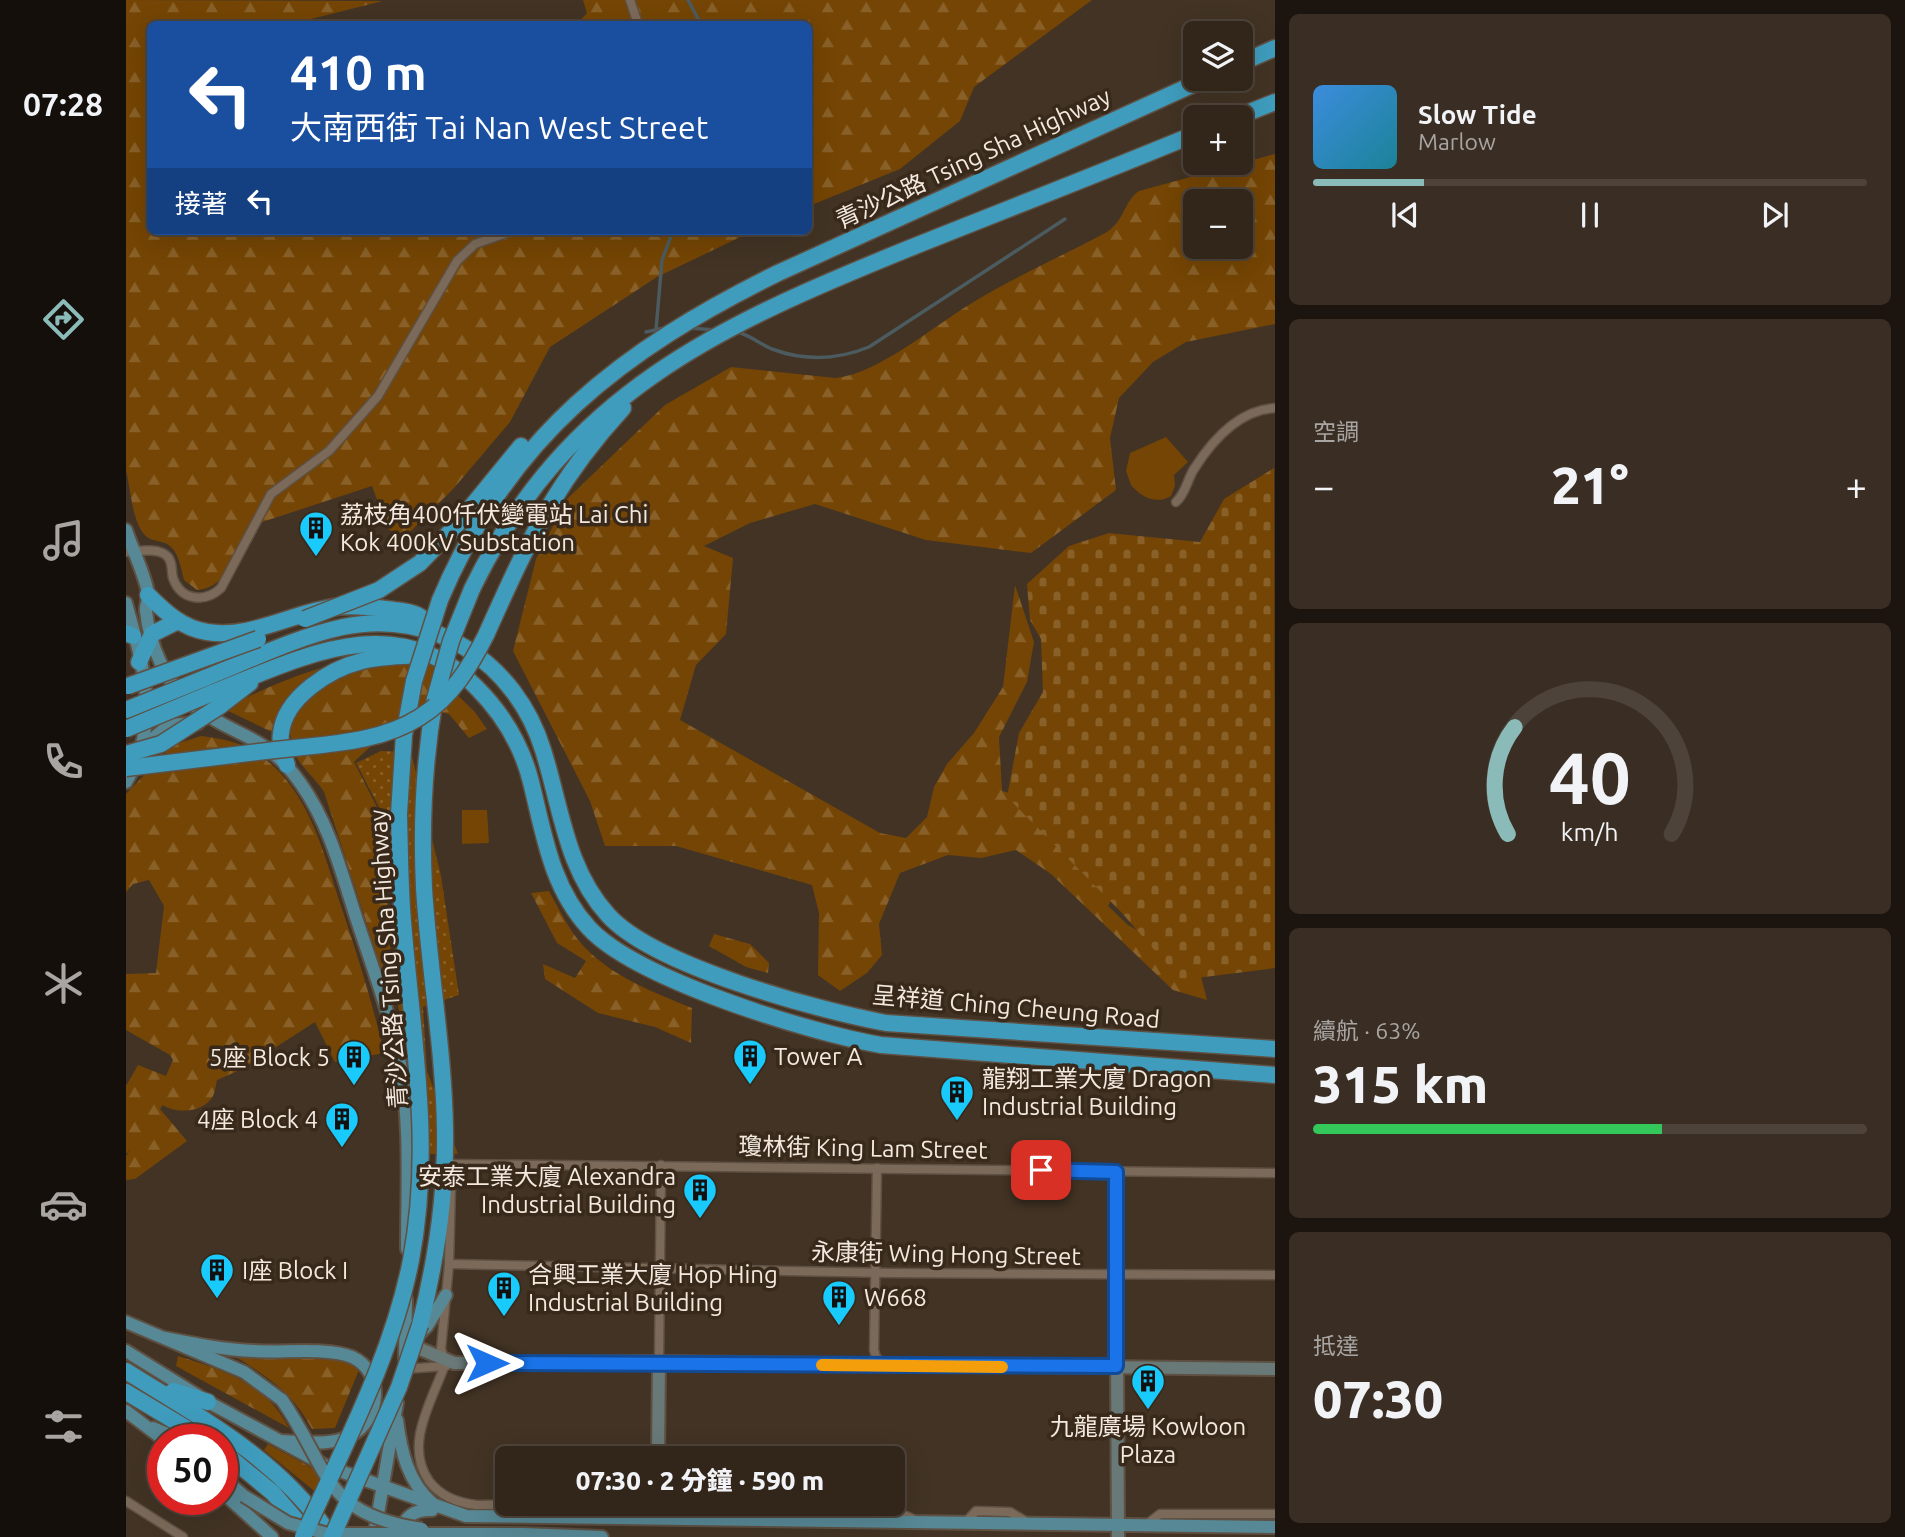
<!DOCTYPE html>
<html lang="zh-TW">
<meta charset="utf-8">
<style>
body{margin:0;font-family:Ubuntu,"Noto Sans TC",sans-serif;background:#3a2e24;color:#f1f3f6;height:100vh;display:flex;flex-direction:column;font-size:26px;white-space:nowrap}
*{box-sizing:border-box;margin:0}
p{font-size:23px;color:#a8a5a3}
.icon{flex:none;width:38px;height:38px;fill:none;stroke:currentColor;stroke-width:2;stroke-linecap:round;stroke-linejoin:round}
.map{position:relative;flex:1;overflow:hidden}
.panel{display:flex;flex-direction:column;gap:14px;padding:14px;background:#1c150f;width:630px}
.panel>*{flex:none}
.guide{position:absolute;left:21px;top:21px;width:665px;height:214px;border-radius:10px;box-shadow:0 7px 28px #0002,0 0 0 2px #4d433a;background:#1a4fa0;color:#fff;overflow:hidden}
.tools{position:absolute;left:1057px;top:21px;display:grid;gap:14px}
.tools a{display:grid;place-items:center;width:70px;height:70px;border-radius:10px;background:#32261b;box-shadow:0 7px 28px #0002,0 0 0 2px #4d433a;font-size:35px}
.speed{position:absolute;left:21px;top:1424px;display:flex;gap:14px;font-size:35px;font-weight:700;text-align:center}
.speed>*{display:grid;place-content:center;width:91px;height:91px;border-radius:50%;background:#32261b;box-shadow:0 7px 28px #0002,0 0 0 2px #4d433a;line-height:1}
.speed .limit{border:10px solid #d22;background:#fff;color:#111}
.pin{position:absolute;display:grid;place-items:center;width:60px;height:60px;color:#fff;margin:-30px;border-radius:14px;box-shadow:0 4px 10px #0006}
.me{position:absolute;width:77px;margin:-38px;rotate:90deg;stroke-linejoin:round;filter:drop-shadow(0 0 5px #0008)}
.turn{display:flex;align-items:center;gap:24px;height:147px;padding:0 28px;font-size:32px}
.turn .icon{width:91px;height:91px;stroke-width:2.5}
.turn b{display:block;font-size:49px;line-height:60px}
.then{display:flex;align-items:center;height:66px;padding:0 28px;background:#0003;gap:14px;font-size:26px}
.big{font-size:52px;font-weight:800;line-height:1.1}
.panel .tile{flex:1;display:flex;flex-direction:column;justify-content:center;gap:10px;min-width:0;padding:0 24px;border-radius:10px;background:#3a2e24}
.panel .dial{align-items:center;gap:0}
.dial svg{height:182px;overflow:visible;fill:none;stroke:#4d433a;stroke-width:7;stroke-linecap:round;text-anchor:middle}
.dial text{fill:#f1f3f6;stroke:none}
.song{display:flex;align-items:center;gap:21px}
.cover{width:84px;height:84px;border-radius:10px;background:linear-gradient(135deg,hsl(210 70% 55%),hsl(190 70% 35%))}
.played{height:7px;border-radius:4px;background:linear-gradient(90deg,#8bbbb9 20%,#4d433a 20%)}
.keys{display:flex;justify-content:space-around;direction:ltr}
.heat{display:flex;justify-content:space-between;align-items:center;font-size:38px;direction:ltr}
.charge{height:10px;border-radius:5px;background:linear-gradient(90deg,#34c759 63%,#4d433a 0)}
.trip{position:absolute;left:369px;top:1446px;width:410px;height:70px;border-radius:10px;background:#32261b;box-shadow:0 7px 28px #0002,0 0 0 2px #4d433a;font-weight:800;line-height:70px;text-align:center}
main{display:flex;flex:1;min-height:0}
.tabs{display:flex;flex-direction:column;width:126px;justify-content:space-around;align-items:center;background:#140f0b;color:#a8a5a3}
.tabs .icon{width:49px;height:49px}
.tabs .selected{color:#8bbbb9}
.tabs b{font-size:32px;color:#f1f3f6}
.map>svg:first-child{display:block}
</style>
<main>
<nav class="tabs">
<b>07:28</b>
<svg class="icon selected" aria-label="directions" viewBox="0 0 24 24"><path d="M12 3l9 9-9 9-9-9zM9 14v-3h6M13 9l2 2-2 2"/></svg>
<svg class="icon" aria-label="music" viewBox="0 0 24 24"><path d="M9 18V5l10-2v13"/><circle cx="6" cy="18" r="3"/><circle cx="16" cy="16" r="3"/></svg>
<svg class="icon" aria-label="phone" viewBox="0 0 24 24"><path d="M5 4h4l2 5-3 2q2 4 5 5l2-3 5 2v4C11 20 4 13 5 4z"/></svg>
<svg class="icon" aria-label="climate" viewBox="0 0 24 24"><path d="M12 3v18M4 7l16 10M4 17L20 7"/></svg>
<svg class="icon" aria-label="car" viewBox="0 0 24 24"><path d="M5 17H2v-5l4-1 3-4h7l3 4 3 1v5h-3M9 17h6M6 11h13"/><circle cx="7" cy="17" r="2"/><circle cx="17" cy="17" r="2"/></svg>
<svg class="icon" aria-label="filters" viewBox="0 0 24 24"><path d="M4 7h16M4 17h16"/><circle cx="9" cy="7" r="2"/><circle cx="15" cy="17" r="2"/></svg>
</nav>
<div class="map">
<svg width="1149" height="1537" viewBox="0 0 1149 1537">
<defs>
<pattern id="forest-firs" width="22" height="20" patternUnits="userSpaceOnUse" patternTransform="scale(1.75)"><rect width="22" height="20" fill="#744504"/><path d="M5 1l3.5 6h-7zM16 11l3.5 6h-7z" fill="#886028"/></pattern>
<pattern id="cemetery-stones" width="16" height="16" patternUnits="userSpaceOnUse" patternTransform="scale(1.75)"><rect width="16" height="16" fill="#744504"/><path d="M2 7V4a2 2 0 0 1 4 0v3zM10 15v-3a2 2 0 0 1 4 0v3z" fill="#886028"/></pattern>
<pattern id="park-dots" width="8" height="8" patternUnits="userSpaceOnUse" patternTransform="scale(1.75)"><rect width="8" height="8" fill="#744504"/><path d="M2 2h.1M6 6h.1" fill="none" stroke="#886028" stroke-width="1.8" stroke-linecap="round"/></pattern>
</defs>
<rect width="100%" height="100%" fill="#423324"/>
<g fill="#744504">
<path d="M1040,437L1062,462L1048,475L1049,486L1045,496C1030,505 1015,497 1005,485L1000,471L1004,453Z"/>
<polygon points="336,810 361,810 363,843 336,844"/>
</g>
<g fill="url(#forest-firs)" fill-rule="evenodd">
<path d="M0,0L257,1L165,24H24V231H627L531,277L424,347L384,422L328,488L278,538L262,529L246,486L121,527C112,551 102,588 71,590L58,580C48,524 29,553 15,530C6,515 4,487 0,470Z"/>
<polygon points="457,0 966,0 848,87 834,121 774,169 683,206 682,24 451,24 461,13"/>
<path d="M1149,154V324L1060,342L1027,362L993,398L984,438L990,490L905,553L800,540L689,504L624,523L578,546L607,558L600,634L570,665L554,720L754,833L780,838L801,817L808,787L821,764L848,733L877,687L889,585L908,642L901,682L873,737L876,791L906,799L1008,857L982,906L1002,925L1072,965L1081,1000L1047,990L925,874L890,850L855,858L822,855L774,873L753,924L756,955L741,973L714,991L692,975L693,913L686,885L550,846H479L464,801L387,651L410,559L441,499L539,405L605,367L709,378C754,374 812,322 851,300C893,275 938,255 981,232C999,220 998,201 1013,191ZM1069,201H1115V247H1069Z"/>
<path d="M255,654L324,665L322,686L348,711L361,729L343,738L323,714L294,707L277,716L228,762L256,817L268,1007L198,792C186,773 163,759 165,735L146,732L98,709C148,682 200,663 255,654Z"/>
<path d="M75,736C98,739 116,742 135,756C184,791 198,855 216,909C232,957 247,1004 258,1053L209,1062L189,1022L116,1069L91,1080C90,1084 89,1092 87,1096C78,1113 50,1114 37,1105L34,1109L61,1141L9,1179L0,1180V1156L4,1150L0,1154V1086L12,1065L40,1076L47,1060L44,1055L0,1030V974L30,973L38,906L23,880L7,884L0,892V794L47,745Z"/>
<path d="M423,891C431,905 438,920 447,933C474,972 524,991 566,1008L565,1043L529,1027L472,1013L419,979L417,964L449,978L460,961L431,943L405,893Z"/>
<polygon points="588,934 624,944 643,963 642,973 620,967 583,946"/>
<path d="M104,1353L208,1360L222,1363L233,1370L209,1428L186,1429C165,1390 140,1376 104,1353Z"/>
<path d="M52,1356C97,1370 140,1383 163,1428L50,1366Z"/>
<polygon points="142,1444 201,1476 192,1494 138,1450"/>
</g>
<polygon fill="url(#cemetery-stones)" points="1148,468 1149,968 1055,980 995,912 881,797 893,733 917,692 915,639 904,620 901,584 943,546 983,533 1074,542 1098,499"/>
<polygon fill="url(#park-dots)" points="255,751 285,752 315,876 333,995 297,1007 301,1071 332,1154 301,1154 266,974 279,857 230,763"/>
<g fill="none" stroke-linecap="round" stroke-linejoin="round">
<g stroke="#4b5b5f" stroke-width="3.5">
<polyline points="562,0 575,24"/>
<polyline points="563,328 590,330"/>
<polyline points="530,330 536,260 547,231"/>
<polyline points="520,332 538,328"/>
<path d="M612,332C625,336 634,344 646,349C678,361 711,360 743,347L939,219"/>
</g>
<g stroke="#5e5043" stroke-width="11">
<g id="street">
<polyline points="504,0 512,24"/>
<path d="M1050,502C1060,493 1061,480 1068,469C1087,439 1113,410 1149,408"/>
<path d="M0,552C11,551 34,547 42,557C47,563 45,571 47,578C55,601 79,603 95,588L145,494L203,451L252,396L331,261L349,244L386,231"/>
<polyline points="751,1168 748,1350 750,1357 757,1364"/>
<polyline points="325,1173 325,1164 1149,1173"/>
<polyline points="323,1264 764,1273 1149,1275"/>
<polyline points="318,1358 315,1349 323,1264 325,1186"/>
<polyline points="533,1362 535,1165"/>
<path d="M318,1367C305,1403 278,1445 303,1481C315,1497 332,1503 351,1505L523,1503"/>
<polyline points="278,1369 320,1366"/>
<polyline points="0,1501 57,1537"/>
<polyline points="598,1519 609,1505 765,1509 789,1520"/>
<polyline points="839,1523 850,1511 884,1512 901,1522"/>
<polyline points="1020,1525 1034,1514 1149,1514"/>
</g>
</g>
<g stroke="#5e5043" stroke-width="16">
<g id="secondary">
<polyline points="990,1172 992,1537"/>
<polyline points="280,1343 328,1363 533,1362 1149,1369"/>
<polyline points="532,1458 533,1362"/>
</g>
</g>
<g stroke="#5e5043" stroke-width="16">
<g id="primary">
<path d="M0,530C5,546 22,582 22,595C23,601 19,605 20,611C23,643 40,684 65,704C108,738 139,732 175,784C202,822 214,867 228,911C244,961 264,1012 274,1064C285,1124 281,1188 281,1249"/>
<path d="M0,603C17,665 36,723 0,782"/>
<polyline points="18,746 43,725 72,723"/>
<polyline points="0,1322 118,1372 156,1400"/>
<polyline points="290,1337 301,1326 320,1295"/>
<path d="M39,1338C69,1344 99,1350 129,1351C156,1353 202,1347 226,1357C259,1372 255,1420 224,1436C204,1446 178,1442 155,1441"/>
<polyline points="0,1351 82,1402 200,1466 340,1516 1149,1527"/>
<polyline points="279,1358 280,1299"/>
<polyline points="0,1411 38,1440"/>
<path d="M271,1420C275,1452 282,1482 307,1504"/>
<polyline points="27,1428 56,1440"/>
<polyline points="96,1477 118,1496"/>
<polyline points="96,1492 146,1537"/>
<polyline points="514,1518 529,1503"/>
<path d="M273,1533C279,1517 288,1509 306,1510"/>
<polyline points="397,1534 476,1537"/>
<polyline points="248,1537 271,1403"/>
</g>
</g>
<g stroke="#5e5043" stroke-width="19">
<g id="highway">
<polyline points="1115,63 1149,48"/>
<polyline points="1111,117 1149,102"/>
<polyline points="294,563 328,528 395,446"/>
<path d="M346,589C441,393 594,325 784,248C879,210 975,173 1069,134"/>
<path d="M22,595C39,612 56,628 81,632C125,639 166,613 208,607C228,605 248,607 268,610C287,612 298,614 307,632"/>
<path d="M314,600C383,436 496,350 652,273L1079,79"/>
<polyline points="0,633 7,636"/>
<path d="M360,635C401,544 428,483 497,408"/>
<polyline points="13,662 26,634 52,621"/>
<path d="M79,678C124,660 170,637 217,627C308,608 390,663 417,750C435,807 440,869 482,915C528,966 691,1010 760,1023L1149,1049"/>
<path d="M86,693C174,658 270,606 350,687C377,714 396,746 405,782C418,834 425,887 463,928C510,979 684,1033 755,1045L1149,1075"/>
<polyline points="94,706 124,683"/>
<path d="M161,765C158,755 153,744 155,733C159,697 204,669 236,661C255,656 277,656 296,655"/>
<polyline points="273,814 278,735 288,681"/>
<path d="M294,1325C310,1261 320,1197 319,1131C318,1050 303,969 298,888C295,825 298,760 309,698"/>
<path d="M0,1371C75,1418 156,1461 205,1537"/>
<polyline points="47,1391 82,1402"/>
<polyline points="0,1392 80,1440"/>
<polyline points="96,1451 147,1493 183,1535"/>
</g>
</g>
<use href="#street" stroke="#7b6a59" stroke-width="8"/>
<use href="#secondary" stroke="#697977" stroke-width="12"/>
<use href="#primary" stroke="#578895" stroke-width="12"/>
<use href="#highway" stroke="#3f9cbd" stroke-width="16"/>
<g stroke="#5e5043" stroke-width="16" stroke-linecap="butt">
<g id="primary-bridge">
<path d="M156,1400C204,1469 195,1514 296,1529"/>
<polyline points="118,1496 162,1523 202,1534 397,1534"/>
</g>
</g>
<g stroke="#5e5043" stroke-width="19" stroke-linecap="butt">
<g id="highway-bridge">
<polyline points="179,619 253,590 294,563"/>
<polyline points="288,681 314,600"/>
<polyline points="2,686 132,639"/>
<polyline points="310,695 325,641 346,589"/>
<polyline points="0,710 79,678"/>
<polyline points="0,729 86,693"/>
<polyline points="0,754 35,744 94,706"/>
<path d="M0,768C50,762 99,756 149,750C197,744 252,744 294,717C325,698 344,667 360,635"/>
<path d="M177,1537C217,1447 266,1357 285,1260C307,1145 286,1035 277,921C274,886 274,850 273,814"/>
<polyline points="206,1537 273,1387 294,1325"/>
</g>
</g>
<use href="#primary-bridge" stroke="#578895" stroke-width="12"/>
<use href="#highway-bridge" stroke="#3f9cbd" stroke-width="16"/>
</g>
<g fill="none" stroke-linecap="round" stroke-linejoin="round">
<g stroke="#114b97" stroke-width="18">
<polyline id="route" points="361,1363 990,1366 990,1172 915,1170"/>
</g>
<use href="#route" stroke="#1a73e8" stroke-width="12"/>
<polyline stroke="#f59e0b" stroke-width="12" points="696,1365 876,1367"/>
</g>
<defs>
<g id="building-pin" transform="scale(1.75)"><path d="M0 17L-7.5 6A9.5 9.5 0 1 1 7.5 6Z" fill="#19cafc" stroke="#38291a"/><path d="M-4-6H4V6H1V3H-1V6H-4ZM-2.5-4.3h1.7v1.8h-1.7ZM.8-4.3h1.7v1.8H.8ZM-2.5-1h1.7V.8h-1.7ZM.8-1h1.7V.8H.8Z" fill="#111"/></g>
</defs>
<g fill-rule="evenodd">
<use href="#building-pin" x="190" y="528"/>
<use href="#building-pin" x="624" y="1056"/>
<use href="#building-pin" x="228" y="1057"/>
<use href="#building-pin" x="831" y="1092"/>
<use href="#building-pin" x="216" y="1119"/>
<use href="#building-pin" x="574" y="1190"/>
<use href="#building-pin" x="91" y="1270"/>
<use href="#building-pin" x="378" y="1288"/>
<use href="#building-pin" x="713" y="1297"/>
<use href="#building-pin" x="1022" y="1381"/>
</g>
<g text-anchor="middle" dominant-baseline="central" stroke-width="7" stroke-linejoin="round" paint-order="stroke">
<g font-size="24" fill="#f3e9df" stroke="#38291a">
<text transform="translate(847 158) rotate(-25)">青沙公路 Tsing Sha Highway</text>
<text transform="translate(262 959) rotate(-94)">青沙公路 Tsing Sha Highway</text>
<text transform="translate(890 1007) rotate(5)">呈祥道 Ching Cheung Road</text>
<text transform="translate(737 1148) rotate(1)">瓊林街 King Lam Street</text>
<text transform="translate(820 1254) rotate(1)">永康街 Wing Hong Street</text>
</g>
<g font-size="24" fill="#f3e9df" stroke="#38291a" text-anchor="start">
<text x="214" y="514">荔枝角400仟伏變電站 Lai Chi<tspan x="214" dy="28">Kok 400kV Substation</tspan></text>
<text x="648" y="1056">Tower A</text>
<text x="204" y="1057" text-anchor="end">5座 Block 5</text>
<text x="856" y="1078">龍翔工業大廈 Dragon<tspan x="856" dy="28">Industrial Building</tspan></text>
<text x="192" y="1119" text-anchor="end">4座 Block 4</text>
<text x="550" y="1176" text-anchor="end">安泰工業大廈 Alexandra<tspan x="550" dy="28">Industrial Building</tspan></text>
<text x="116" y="1270">I座 Block I</text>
<text x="402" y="1274">合興工業大廈 Hop Hing<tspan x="402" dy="28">Industrial Building</tspan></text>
<text x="738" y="1297">W668</text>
<text x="1022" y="1426" text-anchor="middle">九龍廣場 Kowloon<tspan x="1022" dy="28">Plaza</tspan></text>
</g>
</g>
</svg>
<div class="tools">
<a><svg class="icon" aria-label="layers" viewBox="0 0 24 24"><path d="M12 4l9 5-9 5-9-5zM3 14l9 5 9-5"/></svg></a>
<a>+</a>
<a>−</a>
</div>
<div class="speed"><div class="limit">50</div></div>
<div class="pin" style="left:915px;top:1170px;background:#d93025"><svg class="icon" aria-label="arrive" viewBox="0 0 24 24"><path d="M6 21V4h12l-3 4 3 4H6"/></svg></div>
<svg class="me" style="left:361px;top:1363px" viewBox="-20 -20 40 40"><path d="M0-17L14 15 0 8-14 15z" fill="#1a73e8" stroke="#fff" stroke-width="4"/></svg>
<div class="trip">07:30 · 2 分鐘 · 590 m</div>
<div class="guide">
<div class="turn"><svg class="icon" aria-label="left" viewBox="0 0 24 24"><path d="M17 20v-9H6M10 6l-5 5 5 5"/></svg><div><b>410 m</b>大南西街 Tai Nan West Street</div></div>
<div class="then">接著<svg class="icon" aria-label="left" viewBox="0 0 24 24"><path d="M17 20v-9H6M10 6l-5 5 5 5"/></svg></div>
</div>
</div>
<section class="panel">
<div class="tile">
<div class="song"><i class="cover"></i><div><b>Slow Tide</b><p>Marlow</p></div></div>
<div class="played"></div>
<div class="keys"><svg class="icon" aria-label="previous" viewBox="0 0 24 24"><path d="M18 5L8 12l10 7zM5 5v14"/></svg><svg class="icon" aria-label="pause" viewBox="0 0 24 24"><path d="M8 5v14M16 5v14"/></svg><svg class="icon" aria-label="next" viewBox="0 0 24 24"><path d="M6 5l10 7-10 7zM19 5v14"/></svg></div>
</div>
<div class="tile"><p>空調</p>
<div class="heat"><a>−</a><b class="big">21°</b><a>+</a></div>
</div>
<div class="tile dial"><svg viewBox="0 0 100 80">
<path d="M14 69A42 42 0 1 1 86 69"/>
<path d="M14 69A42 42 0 0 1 17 22" stroke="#8bbbb9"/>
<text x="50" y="56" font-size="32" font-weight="700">40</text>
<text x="50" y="72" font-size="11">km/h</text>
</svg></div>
<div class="tile"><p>續航 · 63%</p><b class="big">315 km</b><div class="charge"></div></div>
<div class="tile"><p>抵達</p><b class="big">07:30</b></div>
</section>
</main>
